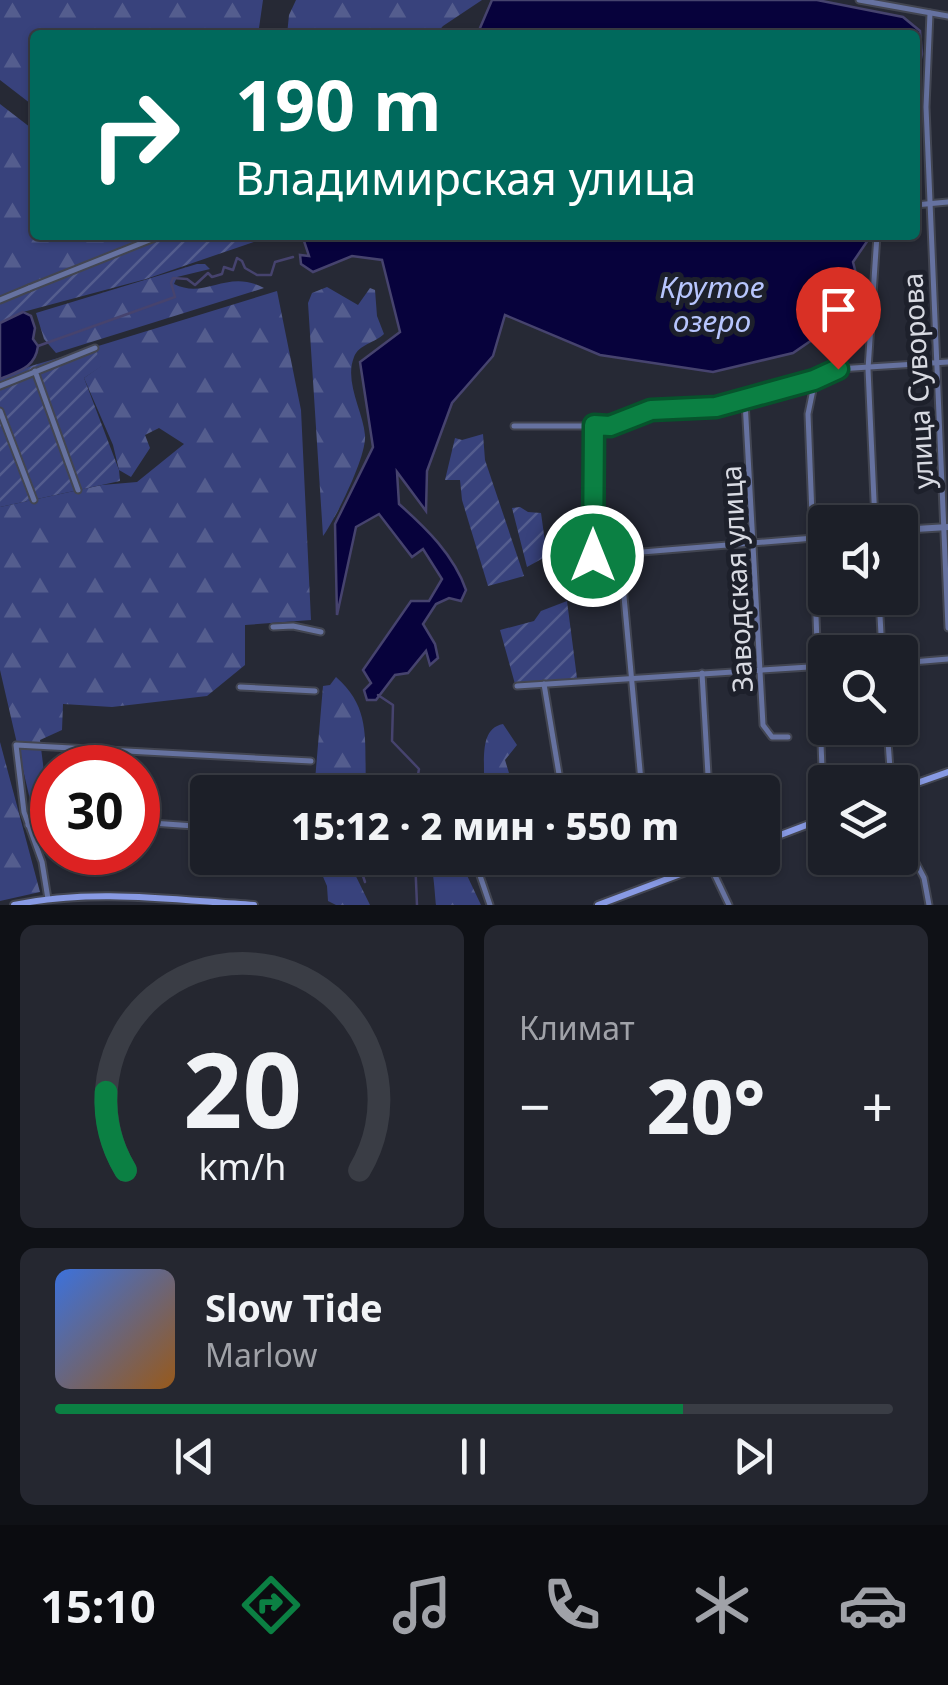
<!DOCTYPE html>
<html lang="ru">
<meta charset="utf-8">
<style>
body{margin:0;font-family:"Noto Sans",sans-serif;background:#252730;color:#f1f3f6;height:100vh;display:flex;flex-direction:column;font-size:38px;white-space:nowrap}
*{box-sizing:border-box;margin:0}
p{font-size:32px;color:#a0a2a8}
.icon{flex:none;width:55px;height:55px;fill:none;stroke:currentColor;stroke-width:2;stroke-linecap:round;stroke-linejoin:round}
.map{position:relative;height:905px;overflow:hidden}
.sheet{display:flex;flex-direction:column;gap:20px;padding:20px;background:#0f1116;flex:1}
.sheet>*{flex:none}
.guide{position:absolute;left:30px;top:30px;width:890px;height:210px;border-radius:10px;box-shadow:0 2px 8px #0004,0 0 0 2px #3a3d45;background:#00695c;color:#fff;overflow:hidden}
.fabs{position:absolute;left:808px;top:505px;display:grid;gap:20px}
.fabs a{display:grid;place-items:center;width:110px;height:110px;border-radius:10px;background:#1c1f28;box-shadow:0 2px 8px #0004,0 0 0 2px #3a3d45;font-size:50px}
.speed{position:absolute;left:30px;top:745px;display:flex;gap:20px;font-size:50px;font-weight:700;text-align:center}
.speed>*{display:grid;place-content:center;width:130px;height:130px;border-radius:50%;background:#1c1f28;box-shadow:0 2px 8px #0004,0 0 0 2px #3a3d45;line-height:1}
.speed .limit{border:15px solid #d22;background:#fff;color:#111}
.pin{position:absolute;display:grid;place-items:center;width:85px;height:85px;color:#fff;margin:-102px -42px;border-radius:50% 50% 50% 0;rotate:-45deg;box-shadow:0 0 10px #0007}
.pin .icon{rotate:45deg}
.me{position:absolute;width:110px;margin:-55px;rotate:0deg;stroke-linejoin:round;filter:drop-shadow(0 0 8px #0008)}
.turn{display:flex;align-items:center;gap:35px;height:210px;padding:0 40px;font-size:45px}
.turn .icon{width:130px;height:130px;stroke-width:2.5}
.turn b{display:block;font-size:70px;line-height:85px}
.big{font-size:75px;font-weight:800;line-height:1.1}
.sheet .card{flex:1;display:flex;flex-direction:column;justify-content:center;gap:15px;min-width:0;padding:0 35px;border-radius:15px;background:#252730}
.sheet .dial{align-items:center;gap:0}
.dial svg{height:260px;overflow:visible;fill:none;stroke:#3a3d45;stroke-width:7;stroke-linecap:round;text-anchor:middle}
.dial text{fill:#f1f3f6;stroke:none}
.song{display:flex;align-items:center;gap:30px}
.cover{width:120px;height:120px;border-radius:15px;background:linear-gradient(135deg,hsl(220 70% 55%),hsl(30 70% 35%))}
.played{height:10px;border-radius:5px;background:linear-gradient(90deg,#0b8043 75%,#3a3d45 75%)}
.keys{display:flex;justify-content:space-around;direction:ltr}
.heat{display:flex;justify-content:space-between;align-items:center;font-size:55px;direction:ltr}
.sheet .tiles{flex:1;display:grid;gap:20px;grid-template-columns:1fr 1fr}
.card:last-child{grid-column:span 2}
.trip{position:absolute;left:190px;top:775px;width:590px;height:100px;border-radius:10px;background:#1c1f28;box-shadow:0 2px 8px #0004,0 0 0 2px #3a3d45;font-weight:800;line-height:100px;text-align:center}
.tab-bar{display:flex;height:160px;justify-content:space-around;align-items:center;background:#0b0c10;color:#a0a2a8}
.tab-bar .icon{width:70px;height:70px}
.tab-bar .selected{color:#0b8043}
.tab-bar b{font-size:45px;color:#f1f3f6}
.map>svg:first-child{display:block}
</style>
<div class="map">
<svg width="948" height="905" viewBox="0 0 948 905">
<defs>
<pattern id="forest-firs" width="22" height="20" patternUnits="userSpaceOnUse" patternTransform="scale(2.5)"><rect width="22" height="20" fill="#38427c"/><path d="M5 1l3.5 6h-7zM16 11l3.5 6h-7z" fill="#545d8e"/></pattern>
<pattern id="garden-furrows" width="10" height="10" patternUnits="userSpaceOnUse" patternTransform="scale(2.5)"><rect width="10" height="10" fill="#38427c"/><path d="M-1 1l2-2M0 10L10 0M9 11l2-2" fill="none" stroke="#545d8e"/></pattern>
</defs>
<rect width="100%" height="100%" fill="#262935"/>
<g fill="url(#forest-firs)">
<polygon points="0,0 263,0 258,35 35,35 35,107 0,80"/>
<polygon points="296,0 482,0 443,26 435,35 287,35 289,15"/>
<polygon points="0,104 35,131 35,235 155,235 0,297"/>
<path d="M197,264H205L210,269L177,277L174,284C206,300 227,268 264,288L56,353L44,339L36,313Z"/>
<path d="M327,287L358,305L370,288L375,290L377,316L384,334C375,343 359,344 354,357C344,382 363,411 365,435C367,456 336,518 323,536L308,303L312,293Z"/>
<polygon points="277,291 301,410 311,620 245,625 245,665 207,696 112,707 63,704 62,730 40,740 48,804 34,817 0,670 0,507 102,485 137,482 184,444 159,428 145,435 150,448 131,477 119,470 113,445 84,378 101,366 95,347"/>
<path d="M336,677C372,708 364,742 366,783L357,792H314L323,686L330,685Z"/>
<path d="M503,724L517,745L505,760L513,786L523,792L483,790C487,769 476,729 503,724Z"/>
<polygon points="0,742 40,892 0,901"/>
<polygon points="315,858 347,858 370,905 336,905 328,901 327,886"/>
<path d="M429,858H468L464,869L481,905H436C435,895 433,863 429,858Z"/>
</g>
<g fill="url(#garden-furrows)">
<polygon points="155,235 274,235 146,279 23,312 0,323 0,297"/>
<polygon points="95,347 102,366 84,378 119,470 120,481 0,507 0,379 31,366"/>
<polygon points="483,434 485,460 524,576 488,586 462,500 460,480 445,480 455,438 462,440"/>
<polygon points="520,507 528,512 541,513 547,556 527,567 512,508"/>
<polygon points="567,601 577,678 515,684 500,630 534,621 541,611"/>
</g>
<g fill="#07023c" stroke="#46436e" stroke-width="2.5">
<polygon points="492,0 817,0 903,17 920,31 922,54 915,85 915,35 477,35"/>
<path d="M302,235H866L868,240L853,262L859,285L825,331L793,353L713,372L600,355L505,315L493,356L452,403L427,471L426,511L397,472L399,504C426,528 454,555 466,590L461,601L449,598L436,604L423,624L435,644L438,658L430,665L426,651L408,673L395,675L376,700H367L364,690L371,683L363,670L411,601H429L442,579L423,549L412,557L379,514L356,527L337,615L335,524L373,447L360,362L400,332L382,260L352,256L313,272L301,264L300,255L309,256Z"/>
<path d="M23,312L31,316L35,328L33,339L38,346C35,368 19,371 0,379V323Z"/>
</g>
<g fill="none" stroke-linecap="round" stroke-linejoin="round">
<g stroke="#46436e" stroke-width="2.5">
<polyline points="38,346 175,297 171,283 173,278 187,279 195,285 208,273 212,277 222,274 224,267 233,270 237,258 242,261 245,268 257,275 271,275 275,262 293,257"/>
<polyline points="378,695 393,705 392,741 419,769 415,792"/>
<polyline points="357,858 365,882"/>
<polyline points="415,858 417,905"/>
</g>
<g stroke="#424551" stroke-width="9">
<g id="minor">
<polyline points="859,0 948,16"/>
<polyline points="930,13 926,107 948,628"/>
<polyline points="915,205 948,202"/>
<polyline points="29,288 162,235"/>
<polyline points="0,300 29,288"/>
<polyline points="35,371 78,490"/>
<polyline points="815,380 808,414 824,819"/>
<polyline points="0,386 95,348"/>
<polyline points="745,401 763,725 772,737 788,737"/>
<polyline points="0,411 34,500"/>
<polyline points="514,426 611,426 651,410 716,407 752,399 815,380 838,369 948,362"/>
<polyline points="875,522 868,369 877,235"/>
<polyline points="620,553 642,792"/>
<polyline points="593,556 594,425"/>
<polyline points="571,594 566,569 572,561 593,556 814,538"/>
<polyline points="879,598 882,652"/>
<polyline points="273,627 293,626 321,632"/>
<polyline points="900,663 948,659"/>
<polyline points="702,673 709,792"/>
<polyline points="544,684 562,792"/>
<polyline points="517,686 825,666"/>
<polyline points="240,687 315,691"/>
<polyline points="887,728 891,782"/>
<polyline points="656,792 707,789"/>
<polyline points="900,806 907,818 914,859 924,878 929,905"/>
<polyline points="138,822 208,827"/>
<polyline points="28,825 52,818"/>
<polyline points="477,858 475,861 490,905"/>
<polyline points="709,863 729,905"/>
<polyline points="48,899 42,862 24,812 16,745 311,761"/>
</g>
</g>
<g stroke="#424551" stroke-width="10">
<g id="tertiary">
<polyline points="900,530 948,527"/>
<polyline points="814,538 825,537"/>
</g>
</g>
<g stroke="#424551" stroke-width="10">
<g id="secondary">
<polyline points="900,789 948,772"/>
<polyline points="762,842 825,818"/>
<path d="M14,905C92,888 174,900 254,905"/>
<polyline points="598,905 723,858"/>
</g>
</g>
<use href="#minor" stroke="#6672a0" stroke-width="5"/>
<use href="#tertiary" stroke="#6672a0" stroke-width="6"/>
<use href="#secondary" stroke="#889ae4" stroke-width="6"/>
</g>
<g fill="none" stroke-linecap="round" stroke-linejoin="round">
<g stroke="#07532c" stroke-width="25">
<polyline id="route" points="593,556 594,425 610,426 651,410 716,407 814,380 838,369"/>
</g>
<use href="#route" stroke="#0b8043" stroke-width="18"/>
</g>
<g text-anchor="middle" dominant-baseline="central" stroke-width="10" stroke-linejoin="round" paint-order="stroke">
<g font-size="28" fill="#d8dae2" stroke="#1d202b">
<text transform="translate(917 381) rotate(-93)">улица Суворова</text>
<text transform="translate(736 579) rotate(-93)">Заводская улица</text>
</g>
<g font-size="30" font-style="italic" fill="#b7c5fd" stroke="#1d202b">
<text x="712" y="286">Крутое<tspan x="712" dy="34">озеро</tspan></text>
</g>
</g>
</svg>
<div class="fabs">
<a><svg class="icon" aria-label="sound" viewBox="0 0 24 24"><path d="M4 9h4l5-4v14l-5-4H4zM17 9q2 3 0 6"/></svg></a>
<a><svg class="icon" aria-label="search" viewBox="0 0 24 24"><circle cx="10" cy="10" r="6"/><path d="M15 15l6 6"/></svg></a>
<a><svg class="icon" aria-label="layers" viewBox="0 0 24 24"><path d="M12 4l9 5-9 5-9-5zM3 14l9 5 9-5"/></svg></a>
</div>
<div class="speed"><div class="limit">30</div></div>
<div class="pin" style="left:838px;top:369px;background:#d93025"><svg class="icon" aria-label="arrive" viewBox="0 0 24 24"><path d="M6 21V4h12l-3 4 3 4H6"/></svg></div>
<svg class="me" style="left:593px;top:556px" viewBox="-20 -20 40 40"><circle r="17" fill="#0b8043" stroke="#fff" stroke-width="3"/><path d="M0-11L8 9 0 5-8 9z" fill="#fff"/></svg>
<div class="trip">15:12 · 2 мин · 550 m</div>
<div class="guide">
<div class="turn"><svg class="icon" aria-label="right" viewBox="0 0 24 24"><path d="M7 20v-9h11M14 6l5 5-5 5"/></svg><div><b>190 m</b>Владимирская улица</div></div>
</div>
</div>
<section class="sheet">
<div class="tiles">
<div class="card dial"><svg viewBox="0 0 100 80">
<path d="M14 69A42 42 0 1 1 86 69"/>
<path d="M14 69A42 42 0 0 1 8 45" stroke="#0b8043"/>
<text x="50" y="56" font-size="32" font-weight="700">20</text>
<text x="50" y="72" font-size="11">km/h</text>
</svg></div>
<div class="card"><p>Климат</p>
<div class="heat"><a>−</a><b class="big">20°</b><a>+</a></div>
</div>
<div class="card">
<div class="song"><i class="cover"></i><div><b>Slow Tide</b><p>Marlow</p></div></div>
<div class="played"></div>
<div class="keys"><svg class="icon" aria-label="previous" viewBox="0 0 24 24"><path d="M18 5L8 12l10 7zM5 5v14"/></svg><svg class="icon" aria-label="pause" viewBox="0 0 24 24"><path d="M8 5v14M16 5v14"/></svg><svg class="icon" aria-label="next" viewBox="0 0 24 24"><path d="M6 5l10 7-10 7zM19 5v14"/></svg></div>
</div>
</div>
</section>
<nav class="tab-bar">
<b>15:10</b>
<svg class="icon selected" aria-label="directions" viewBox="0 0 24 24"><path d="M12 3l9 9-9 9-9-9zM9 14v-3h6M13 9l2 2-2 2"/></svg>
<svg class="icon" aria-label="music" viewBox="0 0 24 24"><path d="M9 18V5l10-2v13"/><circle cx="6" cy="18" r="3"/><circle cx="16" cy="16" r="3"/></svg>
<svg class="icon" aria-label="phone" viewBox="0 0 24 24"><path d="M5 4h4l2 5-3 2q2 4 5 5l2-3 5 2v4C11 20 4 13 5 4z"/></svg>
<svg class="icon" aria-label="climate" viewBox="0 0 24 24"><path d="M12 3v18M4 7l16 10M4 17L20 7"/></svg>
<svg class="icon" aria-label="car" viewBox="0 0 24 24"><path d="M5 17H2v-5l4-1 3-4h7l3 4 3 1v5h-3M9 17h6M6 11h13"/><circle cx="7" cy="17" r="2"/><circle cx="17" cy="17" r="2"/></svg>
</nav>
